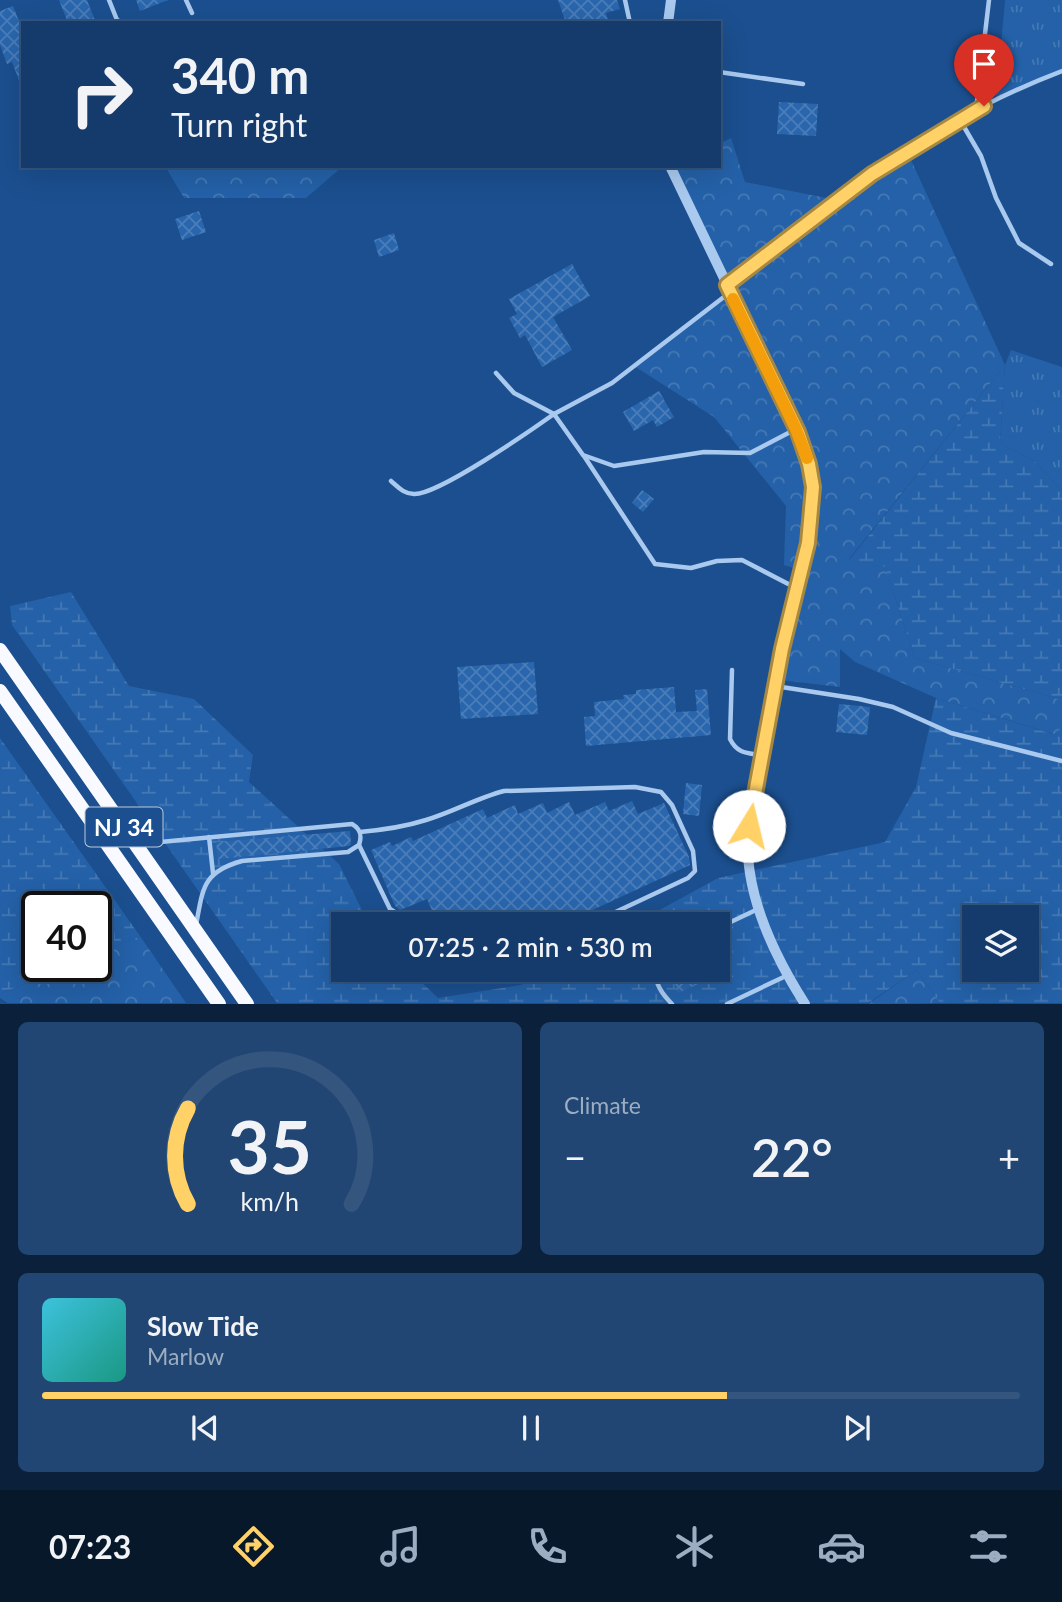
<!DOCTYPE html>
<meta charset="utf-8">
<style>
body{margin:0;font-family:Lato,sans-serif;background:#214673;color:#f1f3f6;height:100vh;display:flex;flex-direction:column;font-size:26px;white-space:nowrap}
*{box-sizing:border-box;margin:0}
p{font-size:23px;color:#9dadc1}
.icon{flex:none;width:38px;height:38px;fill:none;stroke:currentColor;stroke-width:2;stroke-linecap:round;stroke-linejoin:round}
.map{position:relative;height:1004px;overflow:hidden}
.sheet{display:flex;flex-direction:column;gap:18px;padding:18px;background:#0b203b;flex:1}
.sheet>*{flex:none}
.top-card{position:absolute;left:21px;top:21px;width:700px;height:147px;border-radius:0px;box-shadow:0 7px 28px #0002,0 0 0 2px #33557e;background:#143b6b;color:#f1f3f6;overflow:hidden}
.tools{position:absolute;left:962px;top:905px;display:grid;gap:14px}
.tools a{display:grid;place-items:center;width:77px;height:77px;border-radius:0px;background:#143b6b;box-shadow:0 7px 28px #0002,0 0 0 2px #33557e;font-size:35px}
.speed{position:absolute;left:21px;top:891px;display:flex;gap:14px;font-size:35px;font-weight:700;text-align:center}
.speed>*{display:grid;place-content:center;width:91px;height:91px;border-radius:50%;background:#143b6b;box-shadow:0 7px 28px #0002,0 0 0 2px #33557e;line-height:1}
.speed .limit{border:4px solid #111;border-radius:10px;background:#fff;color:#111}
.pin{position:absolute;display:grid;place-items:center;width:60px;height:60px;color:#fff;margin:-72px -30px;border-radius:50% 50% 50% 0;rotate:-45deg;box-shadow:0 0 7px #0007}
.pin .icon{rotate:45deg}
.me{position:absolute;width:77px;margin:-38px;rotate:9deg;stroke-linejoin:round;filter:drop-shadow(0 0 5px #0008)}
.turn{display:flex;align-items:center;gap:24px;height:147px;padding:0 35px;font-size:32px}
.turn .icon{width:91px;height:91px;stroke-width:2.5}
.turn b{display:block;font-size:49px;line-height:60px}
.big{font-size:52px;font-weight:600;line-height:1.1}
.sheet .widget{flex:1;display:flex;flex-direction:column;justify-content:center;gap:10px;min-width:0;padding:0 24px;border-radius:10px;background:#214673}
.sheet .dial{align-items:center;gap:0}
.dial svg{height:182px;overflow:visible;fill:none;stroke:#33557e;stroke-width:7;stroke-linecap:round;text-anchor:middle}
.dial text{fill:#f1f3f6;stroke:none}
.song{display:flex;align-items:center;gap:21px}
.cover{width:84px;height:84px;border-radius:10px;background:linear-gradient(135deg,hsl(190 70% 55%),hsl(170 70% 35%))}
.played{height:7px;border-radius:4px;background:linear-gradient(90deg,#ffd166 70%,#33557e 70%)}
.keys{display:flex;justify-content:space-around;direction:ltr}
.heat{display:flex;justify-content:space-between;align-items:center;font-size:38px;direction:ltr}
.sheet .tiles{flex:1;display:grid;gap:18px;grid-template-columns:1fr 1fr}
.widget:last-child{grid-column:span 2}
.trip{position:absolute;left:331px;top:912px;width:399px;height:70px;border-radius:0px;background:#143b6b;box-shadow:0 7px 28px #0002,0 0 0 2px #33557e;font-weight:600;line-height:70px;text-align:center}
.dock{display:flex;height:112px;justify-content:space-around;align-items:center;background:#08182b;color:#9dadc1}
.dock .icon{width:49px;height:49px}
.dock .current{color:#ffd166}
.dock b{font-size:32px;color:#f1f3f6}
.map>svg:first-child{display:block}
</style>
<div class="map">
<svg width="1062" height="1004" viewBox="0 0 1062 1004">
<defs>
<pattern id="grass-tufts" width="24" height="20" patternUnits="userSpaceOnUse" patternTransform="scale(1.75)"><rect width="24" height="20" fill="#2461a8"/><path d="M3 7l-1-3M5 7V3M7 7l1-3M15 17l-1-3M17 17v-4M19 17l1-3" fill="none" stroke="#4579b5"/></pattern>
<pattern id="forest-crowns" width="20" height="18" patternUnits="userSpaceOnUse" patternTransform="scale(1.75)"><rect width="20" height="18" fill="#2461a8"/><path d="M2 6a3 3 0 1 1 6 0M12 15a3 3 0 1 1 6 0" fill="none" stroke="#4579b5"/></pattern>
<pattern id="wetland-marsh" width="20" height="14" patternUnits="userSpaceOnUse" patternTransform="scale(1.75)"><rect width="20" height="14" fill="#2461a8"/><path d="M1 5h8M5 5V1M11 12h8M15 12V8" fill="none" stroke="#4579b5"/></pattern>
<pattern id="building-cross-hatch" width="8" height="8" patternUnits="userSpaceOnUse" patternTransform="scale(1.75)"><rect width="8" height="8" fill="#2a66ad"/><path d="M0 0l8 8M0 8l8-8" fill="none" stroke="#4a7db9"/></pattern>
</defs>
<rect width="100%" height="100%" fill="#1b4f8f"/>
<g fill="url(#grass-tufts)">
<polygon points="1005,0 1062,0 1062,73 996,102"/>
<polygon points="1011,350 1062,367 1062,491 1034,461 1000,443 1005,365"/>
</g>
<g fill="url(#forest-crowns)">
<polygon points="731,138 745,182 837,200 906,149 1005,365 849,559 885,567 915,658 1062,700 1062,726 1057,735 936,698 855,662 840,649 840,687 780,680 806,572 784,565 786,506 714,417 634,366 731,294 673,166 719,166 719,144"/>
<polygon points="165,166 343,166 306,198 184,198"/>
<polygon points="140,936 186,1003 8,1003 0,998 0,994 67,966 96,966 96,954"/>
<polygon points="917,970 940,1003 868,1004"/>
</g>
<g fill="url(#wetland-marsh)" fill-rule="evenodd">
<polygon points="1005,365 1000,443 1034,461 1062,491 1062,700 915,658 885,567 849,560"/>
<path d="M71,592L129,686L194,699L253,755L249,782L339,864L369,924H343V970H409L438,998L521,985L551,970H718V924H634L718,878L885,842L916,787L936,698L1056,735L1062,726V1003H940L917,970L868,1003H277L12,625L10,606ZM975,917H1027V970H975Z"/>
<polygon points="0,738 140,936 96,954 96,906 37,906 37,966 67,966 0,994"/>
</g>
<g fill="url(#building-cross-hatch)">
<polygon points="59,0 87,0 96,23 68,23"/>
<polygon points="136,0 168,0 140,11"/>
<polygon points="558,0 617,0 620,9 606,13 609,23 566,23"/>
<polygon points="13,6 23,31 22,88 12,62 7,64 0,45 0,11"/>
<polygon points="779,102 818,104 816,136 777,134"/>
<polygon points="199,211 206,232 182,240 175,219"/>
<polygon points="394,233 399,250 379,257 374,240"/>
<polygon points="572,264 590,296 553,317 572,350 542,367 525,335 520,338 509,318 517,314 509,299"/>
<polygon points="659,391 674,417 657,427 653,420 634,431 623,412"/>
<polygon points="642,490 654,499 643,512 632,503"/>
<polygon points="534,662 538,714 461,719 457,667"/>
<polygon points="674,687 676,712 697,711 695,690 707,689 711,735 586,746 584,717 595,716 594,702 624,699 623,695 636,694 636,690"/>
<polygon points="839,704 870,707 867,735 836,732"/>
<polygon points="686,783 702,785 699,816 683,814"/>
<polygon points="632,801 638,814 664,803 689,857 690,865 562,924 462,924 458,917 438,924 427,899 400,910 395,906 371,850 390,842 392,846 411,837 413,841 483,809 487,818 515,805 518,814 543,803 547,813 569,802 575,815 605,802 609,811"/>
<polygon points="350,831 351,844 349,846 218,859 216,842"/>
<polygon points="668,970 708,970 712,978 678,993"/>
</g>
<g fill="none" stroke-linecap="round" stroke-linejoin="round">
<g stroke="#a9c9ee" stroke-width="4.5">
<polyline points="109,0 117,20 124,23"/>
<polyline points="186,0 192,13"/>
<polyline points="625,0 630,23"/>
<polyline points="719,72 803,84"/>
<polyline points="976,110 989,0"/>
<polyline points="960,120 981,156 996,198 1019,243 1051,264"/>
<path d="M728,285C776,248 823,208 873,173C931,132 996,96 1062,71"/>
<polyline points="496,373 514,393 554,414 612,383 729,293"/>
<polyline points="584,456 655,564 691,568 717,561 742,560 796,588"/>
<path d="M391,481C398,487 404,494 414,494C438,495 530,431 554,414L583,455L614,466L704,452L750,453L796,429"/>
<path d="M732,670L730,739C737,753 746,753 760,755"/>
<polyline points="775,686 859,699 893,707 951,733 1062,761"/>
<path d="M360,832C382,830 404,827 426,820C453,812 477,798 504,791L635,787L661,792L672,805L693,851L695,871L688,878L590,924"/>
<polyline points="209,837 213,873"/>
<path d="M139,844L352,824C361,829 362,836 359,845L390,909L413,924"/>
<path d="M196,925C203,889 202,872 242,861L348,852L359,845"/>
<polyline points="718,928 758,909"/>
<path d="M654,970C656,984 661,993 672,1004"/>
<polyline points="727,1004 788,975"/>
</g>
<g stroke="#a9c9ee" stroke-width="10">
<polyline points="668,23 671,0"/>
<path d="M670,166L798,432C825,501 808,541 791,609C777,665 766,724 757,781C753,805 746,831 748,855C751,907 777,960 805,1004"/>
</g>
<g stroke="#f8faff" stroke-width="14">
<polyline points="0,650 247,1004"/>
<polyline points="0,691 219,1004"/>
</g>
</g>
<g fill="none" stroke-linecap="round" stroke-linejoin="round">
<g stroke="#a68842" stroke-width="18">
<polyline id="route" points="749,826 782,649 808,543 813,487 809,464 798,432 727,285 872,174 984,106"/>
</g>
<use href="#route" stroke="#ffd166" stroke-width="12"/>
<polyline stroke="#f59e0b" stroke-width="12" points="733,299 796,429 807,458"/>
</g>
<g text-anchor="middle" dominant-baseline="central" stroke-width="7" stroke-linejoin="round" paint-order="stroke">
<rect fill="#1b4f8f" stroke="#bbcadd" stroke-width="2" x="85.5" y="807.5" width="77" height="39" rx="5"/>
<g font-size="23" font-weight="bold" fill="#fff">
<text x="124" y="827">NJ 34</text>
</g>
</g>
</svg>
<div class="tools">
<a><svg class="icon" aria-label="layers" viewBox="0 0 24 24"><path d="M12 4l9 5-9 5-9-5zM3 14l9 5 9-5"/></svg></a>
</div>
<div class="speed"><div class="limit">40</div></div>
<div class="pin" style="left:984px;top:106px;background:#d93025"><svg class="icon" aria-label="arrive" viewBox="0 0 24 24"><path d="M6 21V4h12l-3 4 3 4H6"/></svg></div>
<svg class="me" style="left:749px;top:826px" viewBox="-20 -20 40 40"><circle r="19" fill="#fff"/><path d="M0-13L10 11 0 6-10 11z" fill="#ffd166"/></svg>
<div class="trip">07:25 · 2 min · 530 m</div>
<div class="top-card">
<div class="turn"><svg class="icon" aria-label="right" viewBox="0 0 24 24"><path d="M7 20v-9h11M14 6l5 5-5 5"/></svg><div><b>340 m</b>Turn right</div></div>
</div>
</div>
<section class="sheet">
<div class="tiles">
<div class="widget dial"><svg viewBox="0 0 100 80">
<path d="M14 69A42 42 0 1 1 86 69"/>
<path d="M14 69A42 42 0 0 1 14 27" stroke="#ffd166"/>
<text x="50" y="56" font-size="32" font-weight="700">35</text>
<text x="50" y="72" font-size="11">km/h</text>
</svg></div>
<div class="widget"><p>Climate</p>
<div class="heat"><a>−</a><b class="big">22°</b><a>+</a></div>
</div>
<div class="widget">
<div class="song"><i class="cover"></i><div><b>Slow Tide</b><p>Marlow</p></div></div>
<div class="played"></div>
<div class="keys"><svg class="icon" aria-label="previous" viewBox="0 0 24 24"><path d="M18 5L8 12l10 7zM5 5v14"/></svg><svg class="icon" aria-label="pause" viewBox="0 0 24 24"><path d="M8 5v14M16 5v14"/></svg><svg class="icon" aria-label="next" viewBox="0 0 24 24"><path d="M6 5l10 7-10 7zM19 5v14"/></svg></div>
</div>
</div>
</section>
<nav class="dock">
<b>07:23</b>
<svg class="icon current" aria-label="directions" viewBox="0 0 24 24"><path d="M12 3l9 9-9 9-9-9zM9 14v-3h6M13 9l2 2-2 2"/></svg>
<svg class="icon" aria-label="music" viewBox="0 0 24 24"><path d="M9 18V5l10-2v13"/><circle cx="6" cy="18" r="3"/><circle cx="16" cy="16" r="3"/></svg>
<svg class="icon" aria-label="phone" viewBox="0 0 24 24"><path d="M5 4h4l2 5-3 2q2 4 5 5l2-3 5 2v4C11 20 4 13 5 4z"/></svg>
<svg class="icon" aria-label="climate" viewBox="0 0 24 24"><path d="M12 3v18M4 7l16 10M4 17L20 7"/></svg>
<svg class="icon" aria-label="car" viewBox="0 0 24 24"><path d="M5 17H2v-5l4-1 3-4h7l3 4 3 1v5h-3M9 17h6M6 11h13"/><circle cx="7" cy="17" r="2"/><circle cx="17" cy="17" r="2"/></svg>
<svg class="icon" aria-label="filters" viewBox="0 0 24 24"><path d="M4 7h16M4 17h16"/><circle cx="9" cy="7" r="2"/><circle cx="15" cy="17" r="2"/></svg>
</nav>
